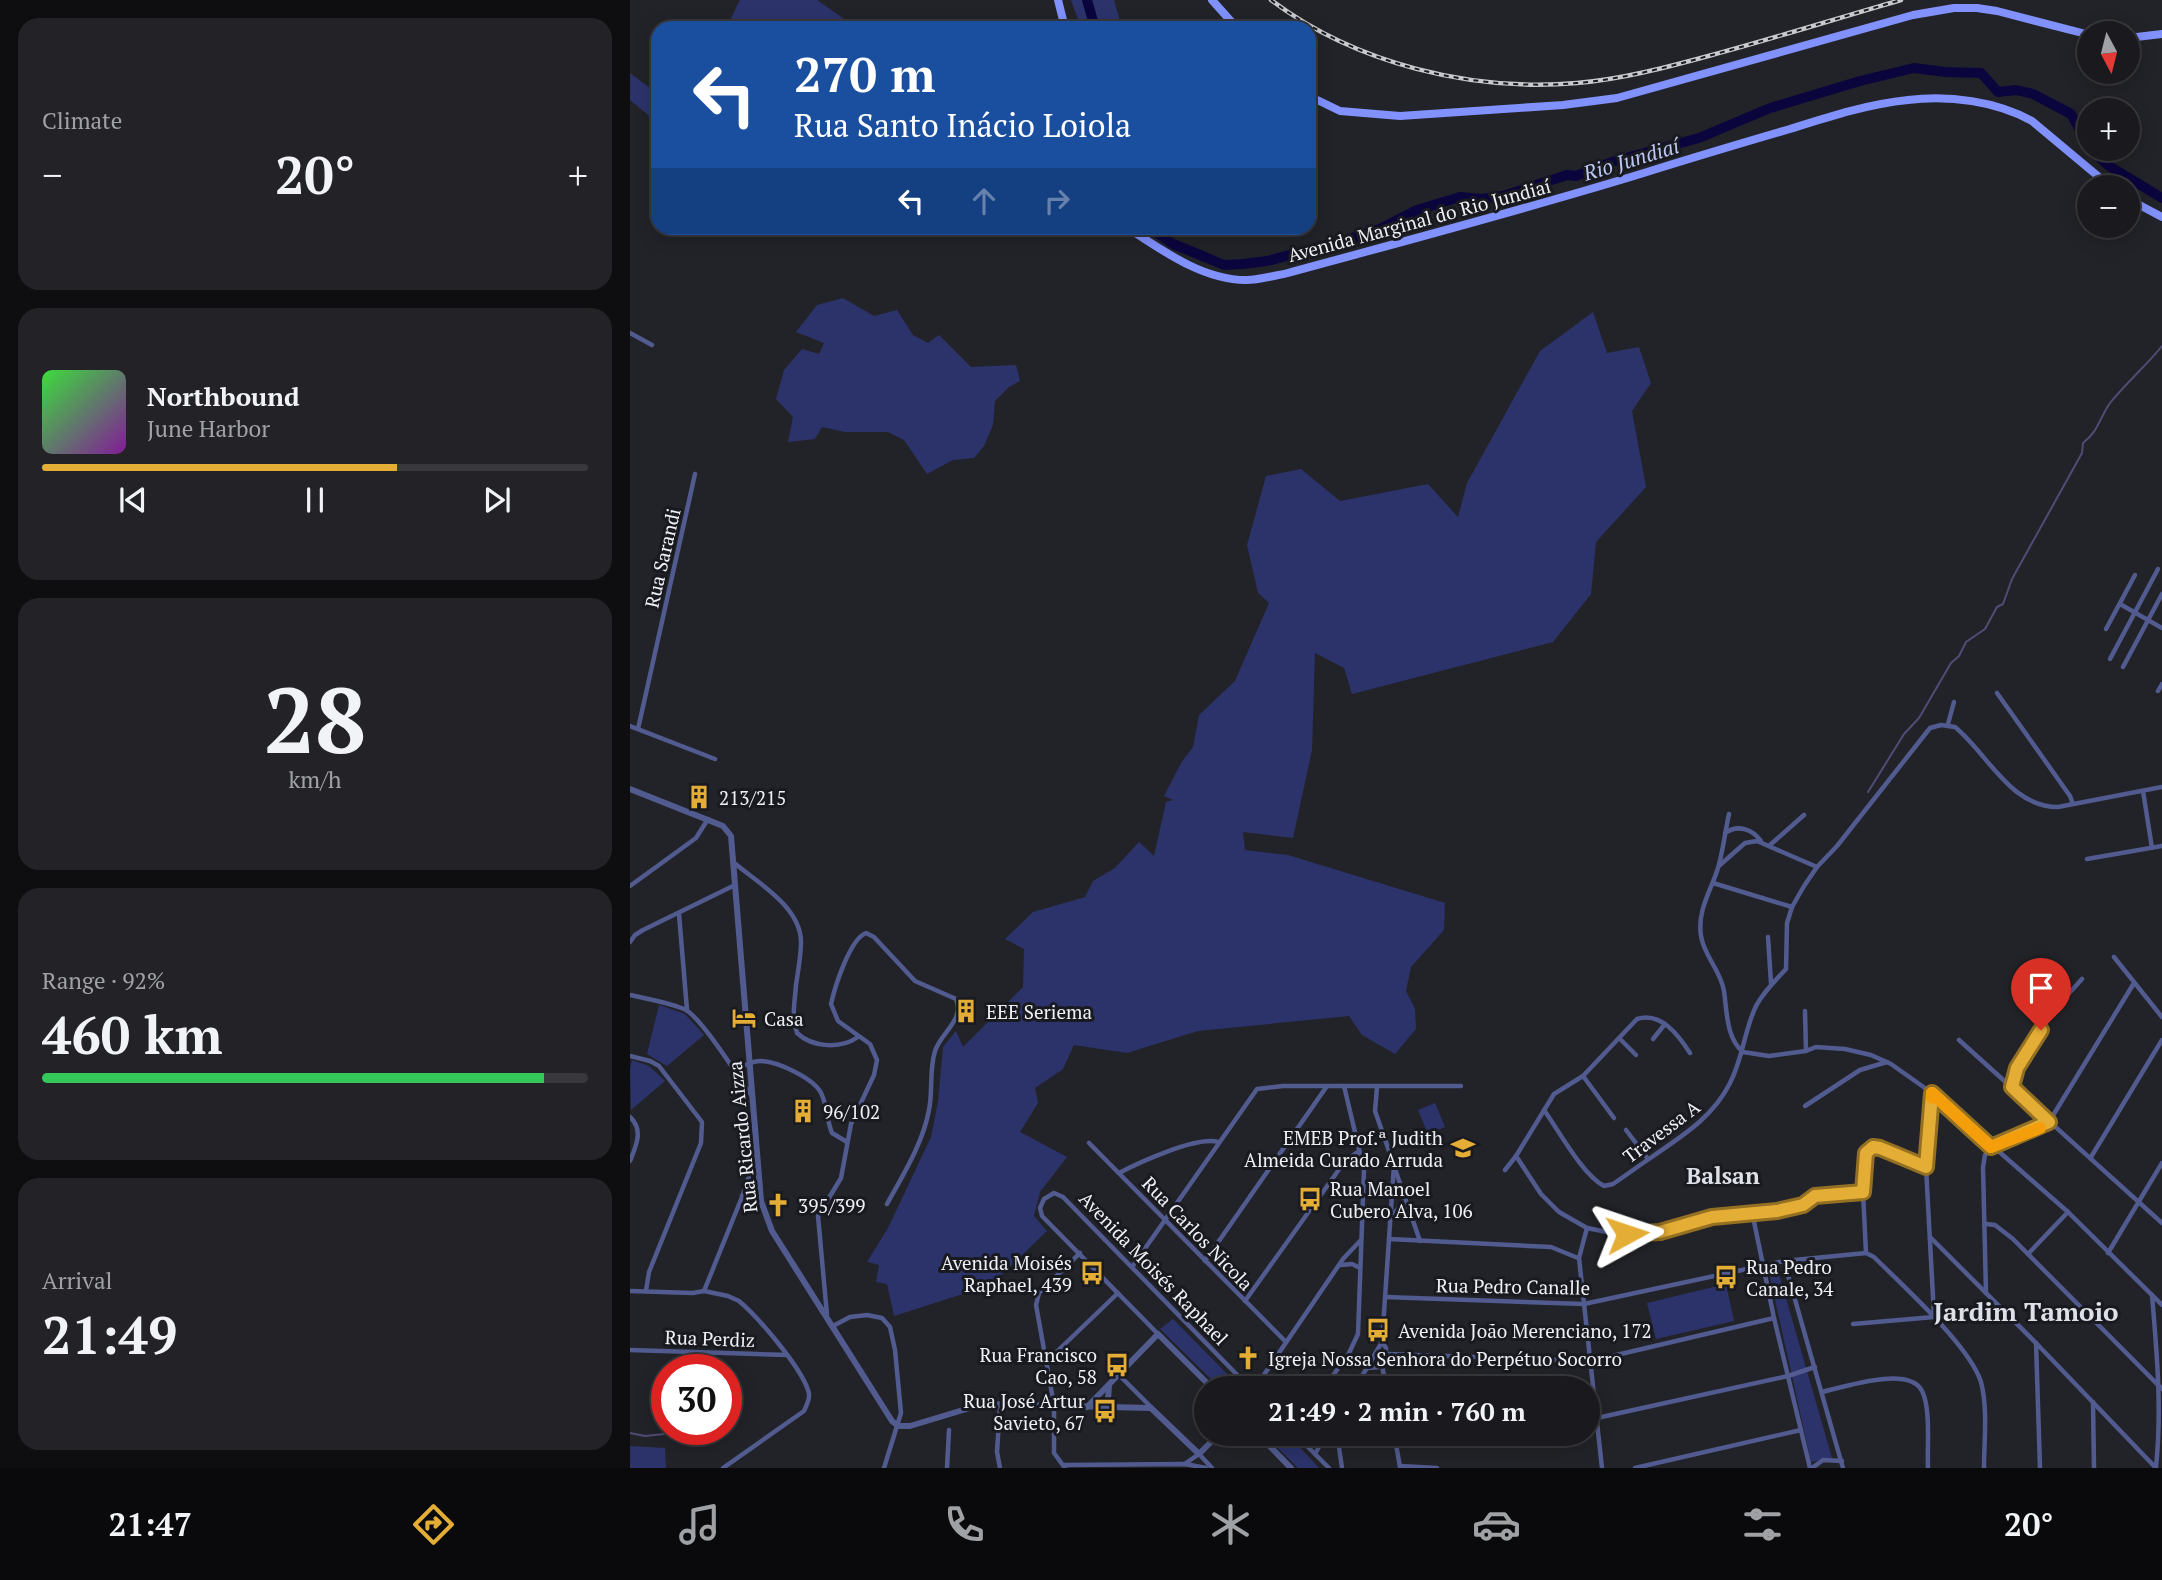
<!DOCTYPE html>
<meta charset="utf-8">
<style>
body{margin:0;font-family:"PT Serif",serif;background:#232327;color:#f1f3f6;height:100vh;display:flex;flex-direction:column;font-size:26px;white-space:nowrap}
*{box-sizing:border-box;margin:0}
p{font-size:23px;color:#9fa1a4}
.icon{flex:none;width:38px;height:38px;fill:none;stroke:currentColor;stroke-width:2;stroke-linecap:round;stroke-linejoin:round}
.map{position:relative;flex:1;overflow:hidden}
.sheet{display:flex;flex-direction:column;gap:18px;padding:18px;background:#0e0e10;width:630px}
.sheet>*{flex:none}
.guide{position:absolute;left:21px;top:21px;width:665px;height:214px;border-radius:21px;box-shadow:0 4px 18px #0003,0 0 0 2px #38383c;background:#1a4fa0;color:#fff;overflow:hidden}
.needle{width:46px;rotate:173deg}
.controls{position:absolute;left:1447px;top:21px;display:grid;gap:14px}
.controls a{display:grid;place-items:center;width:63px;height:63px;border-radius:50%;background:#1a1a1e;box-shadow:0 4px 18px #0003,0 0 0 2px #38383c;font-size:35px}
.speed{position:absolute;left:21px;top:1354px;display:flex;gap:14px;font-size:35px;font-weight:700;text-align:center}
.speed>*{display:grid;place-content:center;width:91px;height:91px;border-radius:50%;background:#1a1a1e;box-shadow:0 4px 18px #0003,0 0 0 2px #38383c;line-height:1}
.speed .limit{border:10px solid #d22;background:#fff;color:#111}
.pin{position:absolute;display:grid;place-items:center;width:60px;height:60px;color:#fff;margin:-72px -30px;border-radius:50% 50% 50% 0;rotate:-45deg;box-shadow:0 0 7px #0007}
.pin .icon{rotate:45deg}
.me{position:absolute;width:77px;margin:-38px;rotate:85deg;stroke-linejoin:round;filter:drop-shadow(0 0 5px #0008)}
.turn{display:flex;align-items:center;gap:24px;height:147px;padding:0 28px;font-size:32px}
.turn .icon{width:91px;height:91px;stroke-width:2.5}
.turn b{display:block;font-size:49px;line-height:60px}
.lanes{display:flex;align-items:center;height:66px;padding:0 28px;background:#0003;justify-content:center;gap:35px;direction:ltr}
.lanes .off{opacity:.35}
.big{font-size:52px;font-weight:700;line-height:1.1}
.sheet .widget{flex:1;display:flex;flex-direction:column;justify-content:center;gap:10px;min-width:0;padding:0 24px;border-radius:21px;background:#232327}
.sheet .dial{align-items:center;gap:0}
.dial b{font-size:91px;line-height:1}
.song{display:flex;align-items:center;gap:21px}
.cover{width:84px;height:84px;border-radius:10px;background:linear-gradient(135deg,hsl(120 70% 55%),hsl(290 70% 35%))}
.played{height:7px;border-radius:4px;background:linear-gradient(90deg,#e4ad35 65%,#38383c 65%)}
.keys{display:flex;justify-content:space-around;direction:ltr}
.heat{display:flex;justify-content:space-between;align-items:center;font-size:38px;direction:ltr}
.charge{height:10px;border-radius:5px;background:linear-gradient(90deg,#34c759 92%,#38383c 0)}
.trip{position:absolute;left:564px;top:1376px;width:406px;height:70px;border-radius:35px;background:#1a1a1e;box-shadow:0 4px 18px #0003,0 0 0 2px #38383c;font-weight:700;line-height:70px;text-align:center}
.tabs{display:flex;height:112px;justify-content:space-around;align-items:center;background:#0a0a0c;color:#9fa1a4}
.tabs .icon{width:49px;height:49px}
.tabs .active{color:#e4ad35}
.tabs b{font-size:32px;color:#f1f3f6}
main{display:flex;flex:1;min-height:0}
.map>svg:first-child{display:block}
</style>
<main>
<section class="sheet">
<div class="widget"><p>Climate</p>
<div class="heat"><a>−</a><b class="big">20°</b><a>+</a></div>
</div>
<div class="widget">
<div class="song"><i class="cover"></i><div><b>Northbound</b><p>June Harbor</p></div></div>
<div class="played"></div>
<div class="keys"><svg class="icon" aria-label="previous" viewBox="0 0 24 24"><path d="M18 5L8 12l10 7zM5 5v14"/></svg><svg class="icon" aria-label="pause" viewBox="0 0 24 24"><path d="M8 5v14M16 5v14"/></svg><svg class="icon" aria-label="next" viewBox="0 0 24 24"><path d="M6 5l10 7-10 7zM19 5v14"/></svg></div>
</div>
<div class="widget dial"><b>28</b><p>km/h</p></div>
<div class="widget"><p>Range · 92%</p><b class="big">460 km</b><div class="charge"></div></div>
<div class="widget"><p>Arrival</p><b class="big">21:49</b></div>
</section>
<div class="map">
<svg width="1532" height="1468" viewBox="0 0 1532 1468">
<rect width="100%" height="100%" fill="#222328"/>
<g fill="#2c336b">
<polygon points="110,0 187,0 227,28 96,28"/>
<polygon points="441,0 484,0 492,28 451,28"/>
<polygon points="0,73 28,94 28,123 0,100"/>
<polygon points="213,298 244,316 267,310 283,335 298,343 309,335 341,367 386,365 390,381 379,387 365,401 363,425 354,446 344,458 323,460 297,474 274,440 258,432 215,432 192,427 185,439 158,442 163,417 146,399 154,370 172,349 189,354 194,343 166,332 187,305"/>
<polygon points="963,312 977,353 1009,347 1021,383 1002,411 1016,487 966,542 961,594 923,642 722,694 714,668 685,653 682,750 663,838 613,832 615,850 658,855 815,903 814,930 781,967 776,991 785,1009 786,1029 765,1054 732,1035 719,1016 568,1031 497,1053 444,1045 433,1069 405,1088 408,1103 390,1132 437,1157 410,1192 404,1216 417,1231 361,1285 264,1316 257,1284 246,1282 249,1265 237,1262 258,1228 301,1137 308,1102 313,1047 326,1031 333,1047 393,987 394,949 375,939 403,912 455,897 463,881 485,868 509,842 524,856 536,802 543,800 534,796 551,763 563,747 569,715 605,681 639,603 628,593 617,545 636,476 671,469 710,501 798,484 828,517 837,483 910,351"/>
<polygon points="29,1005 55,1014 74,1035 37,1066 17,1054"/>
<polygon points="2,1060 19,1066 35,1081 1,1110 0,1069"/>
<polygon points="805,1103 815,1127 798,1134 788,1110"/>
<polygon points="1144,1273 1149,1274 1202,1458 1181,1462 1140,1277"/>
<polygon points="1096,1284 1104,1321 1026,1339 1017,1303"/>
<polygon points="543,1319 611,1388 590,1388 530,1329"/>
<polygon points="633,1433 657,1433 689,1468 668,1468"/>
<polygon points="0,1446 35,1448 36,1468 0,1468"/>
</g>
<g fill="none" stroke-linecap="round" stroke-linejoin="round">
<g stroke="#4f4c75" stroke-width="2">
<path d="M1238,792L1274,734L1289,718L1321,663L1329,656L1336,642L1355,629L1367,607L1373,604L1382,579L1452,453L1453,443C1468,432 1470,417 1480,403C1496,383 1516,366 1532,346"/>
<polyline points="0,1433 15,1436 44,1433 75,1435"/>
</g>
<g stroke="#0b053e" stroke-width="10">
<polyline points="457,0 465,28"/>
<polyline points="1460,149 1479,166 1532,198"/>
<polyline points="520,228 543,244 570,255 594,265 613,264 637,261 716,240 750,229 787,210 830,197 852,199 873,196 937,175 946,176 985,161 1069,138 1140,108 1230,81 1284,68 1315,72 1351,73 1368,92 1386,90 1403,94 1441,114 1460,147"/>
</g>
<g stroke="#525b8f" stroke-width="4.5">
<polyline points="0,333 22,345"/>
<polyline points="1490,604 1532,628"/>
<polyline points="1476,629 1505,575"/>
<polyline points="1480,659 1528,569"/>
<polyline points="1493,667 1532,594"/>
<polyline points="1528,691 1532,684"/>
<polyline points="1367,693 1440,796 1443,804"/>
<polyline points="1318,724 1324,702"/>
<polyline points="0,726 85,759"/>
<polyline points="8,729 65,474"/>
<polyline points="1513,791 1522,848"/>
<path d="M1099,814C1095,832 1093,851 1088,868C1081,891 1067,910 1071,936C1074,956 1091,971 1094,991C1097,1011 1096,1038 1113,1052"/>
<path d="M1095,833C1108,824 1122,829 1131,841"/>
<polyline points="1140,845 1174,815"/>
<polyline points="1457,859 1532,846"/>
<path d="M103,862C127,882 171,907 171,942C171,956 168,971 166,985C165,1001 161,1017 167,1033C183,1048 211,1049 228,1037"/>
<polyline points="1090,865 1115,843 1127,841 1187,867"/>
<polyline points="1083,883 1162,907"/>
<polyline points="0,886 66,838 78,819"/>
<polyline points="49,914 57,1010"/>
<polyline points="1138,937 1141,983"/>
<polyline points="0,942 5,935 13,930 105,885"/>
<polyline points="1484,957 1532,1017"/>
<path d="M0,995C17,999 37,1002 54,1009C71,1016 109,1079 122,1096"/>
<polyline points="1175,1011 1176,1051"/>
<polyline points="990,1039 1006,1055"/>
<polyline points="1023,1039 1035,1024"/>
<polyline points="1329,1040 1532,1223"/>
<polyline points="1113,1052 1139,1056 1176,1051 1186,1047 1215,1049 1241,1055 1261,1064 1302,1093 1438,1212 1532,1305"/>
<polyline points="0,1056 20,1061 29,1066 72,1122 71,1143 19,1272 16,1291"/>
<path d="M104,1067C115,1068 120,1061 130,1061C147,1061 186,1079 192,1095C197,1107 197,1121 202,1133L217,1142"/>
<polyline points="953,1076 984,1118"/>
<polyline points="1382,1086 1387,1068 1423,1011 1452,979"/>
<polyline points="1302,1093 1296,1167 1304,1316"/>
<polyline points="1175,1106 1230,1070 1257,1062"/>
<path d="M914,1110C929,1131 952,1174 974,1186L983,1184C995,1176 1007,1167 1019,1159C1050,1137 1082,1119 1100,1083C1113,1058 1114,1031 1126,1006C1134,991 1145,981 1156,969L1157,923L1162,907L1174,886L1187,867L1207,846L1300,728L1311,725L1325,727C1358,754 1380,807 1428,807L1532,787"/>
<path d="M0,1117C14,1130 6,1146 0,1161"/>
<polyline points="996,1130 1018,1159"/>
<polyline points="459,1143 656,1342"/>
<polyline points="886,1156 911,1194 929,1212 957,1228 987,1234 1030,1232 1082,1217 1147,1211 1168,1206 1185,1196 1233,1192"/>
<polyline points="1461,1157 1532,1040"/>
<polyline points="765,1169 790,1241"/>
<path d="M875,1170L886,1156L924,1094L953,1076L1007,1019C1031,1011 1049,1036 1060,1053"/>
<path d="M489,1173C510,1162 567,1136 588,1142"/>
<polyline points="112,1196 123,1193 130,1201"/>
<polyline points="1122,1212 1144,1318 1180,1468"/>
<polyline points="760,1217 769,1208 780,1208"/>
<polyline points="1356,1224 1365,1225 1383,1239 1532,1389"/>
<polyline points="957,1228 949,1258 972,1468"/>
<polyline points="1300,1237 1406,1343 1526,1468"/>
<polyline points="759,1239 921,1247 948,1258"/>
<path d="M1236,1253L1244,1257C1272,1285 1340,1346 1351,1382C1358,1409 1354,1441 1354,1468"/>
<polyline points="1236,1253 1233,1192 1236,1153 1243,1147 1250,1148 1296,1167"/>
<polyline points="1478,1253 1532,1163"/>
<polyline points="1398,1254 1438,1212"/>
<polyline points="575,1261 697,1086"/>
<polyline points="1154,1261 1213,1468"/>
<polyline points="711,1265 722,1264 730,1268"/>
<polyline points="502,1267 627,1089 653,1086 831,1086"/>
<path d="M0,1291L63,1293L74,1291L98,1296L109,1301C128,1317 170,1366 178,1390C181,1397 177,1404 174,1411L93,1468"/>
<polyline points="74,1291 112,1197 126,1156"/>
<polyline points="1356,1293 1353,1167 1355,1155 1361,1147 1419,1122 1504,983"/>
<path d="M1522,1295C1527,1354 1532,1409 1526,1467"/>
<polyline points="755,1297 954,1304 1154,1261 1236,1253"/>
<polyline points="615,1301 715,1161 729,1151"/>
<path d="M197,1315L188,1216L211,1178L221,1124L244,1075L247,1060L240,1044L208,1021L201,1004C205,986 220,939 236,933L244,937L285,981L326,999C335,1020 311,1032 305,1051C299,1070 303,1091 299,1110C293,1143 273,1175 257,1204"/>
<polyline points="1223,1324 1304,1317"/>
<polyline points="203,1326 220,1317 237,1315 252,1318 260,1327 265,1350 271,1413 254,1468"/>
<polyline points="528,1334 412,1216 410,1208 414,1199 424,1193 433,1197 620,1388"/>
<polyline points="1406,1343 1410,1468"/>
<polyline points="0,1350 157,1355"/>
<polyline points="757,1354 961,1361 1144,1318"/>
<polyline points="416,1362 488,1293"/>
<polyline points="752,1365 756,1388"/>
<polyline points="738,1368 749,1367 756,1358 756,1348 752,1342 764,1165 745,1111 747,1087"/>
<polyline points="488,1374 521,1407"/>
<polyline points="625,1388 713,1259 730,1241"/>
<polyline points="694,1388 719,1353 728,1334 734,1170 714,1086"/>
<polyline points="725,1388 752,1342"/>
<path d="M1192,1392C1214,1387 1279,1365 1292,1391C1301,1408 1297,1448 1298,1468"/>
<polyline points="1463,1402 1464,1468"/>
<polyline points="957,1417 967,1418 1158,1376 1185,1367"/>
<polyline points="664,1433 699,1468"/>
<polyline points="707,1433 712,1468"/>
<polyline points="764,1433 770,1467"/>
<polyline points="685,1454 697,1433"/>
<polyline points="556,1463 569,1454 582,1468"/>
<polyline points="434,1465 555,1464 576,1468"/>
<polyline points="770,1466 807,1468"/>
<polyline points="317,1468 319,1430"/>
<polyline points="370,1468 367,1452 370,1405"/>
<polyline points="435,1468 424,1453 424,1405 406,1305 409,1293 450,1253"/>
<polyline points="1005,1468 1171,1430"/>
<polyline points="1182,1468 1193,1460 1212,1461"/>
</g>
<g stroke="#525b8f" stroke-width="6">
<polyline points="0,789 93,826 101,836 131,1201 142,1231 262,1421 268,1426 280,1426 353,1404 521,1408 569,1454 590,1433"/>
<polyline points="479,1385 478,1400 484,1406"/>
<polyline points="457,1407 528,1334 582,1388"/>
<polyline points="627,1433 661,1468"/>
</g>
<g stroke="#8191fd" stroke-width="8">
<polyline points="428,0 435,28"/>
<polyline points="582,0 607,28"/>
<polyline points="1498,38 1532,34"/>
<polyline points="679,96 710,111 770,116 933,105 987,98 1283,15 1324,8 1347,8 1367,11 1460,35"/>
<polyline points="1498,199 1532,217"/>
<path d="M498,228C533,251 573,280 616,280C629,280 642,276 654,274C775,241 897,209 1017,172C1065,157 1112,143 1160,129C1198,117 1238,104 1278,100C1319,95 1366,101 1402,121L1481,187"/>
</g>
<g stroke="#c8c9cd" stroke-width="4.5">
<path id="rail" d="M641,0C726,64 842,92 947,83C993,79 1038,67 1082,55C1145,38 1208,18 1271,0"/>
</g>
<use href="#rail" stroke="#181a1f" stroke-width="2" stroke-dasharray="5" stroke-linecap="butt"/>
</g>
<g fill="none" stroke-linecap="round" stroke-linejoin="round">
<g stroke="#947022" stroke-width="18">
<polyline id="route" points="997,1234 1030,1232 1082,1217 1147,1211 1173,1205 1185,1196 1233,1192 1236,1153 1243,1147 1250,1148 1296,1167 1302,1093 1361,1147 1419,1122 1382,1087 1387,1068 1411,1030"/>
</g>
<use href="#route" stroke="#e4ad35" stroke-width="12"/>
<polyline stroke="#f59e0b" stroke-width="12" points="1302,1098 1302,1093 1361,1147 1410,1128"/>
</g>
<defs>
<g id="building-bare" transform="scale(1.89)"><path d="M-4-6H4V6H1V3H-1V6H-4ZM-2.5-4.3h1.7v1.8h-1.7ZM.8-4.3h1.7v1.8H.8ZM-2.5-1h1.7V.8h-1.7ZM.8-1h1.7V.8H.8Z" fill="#e4ad35" stroke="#181a1f" stroke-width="2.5" paint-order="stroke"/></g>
<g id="hotel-bare" transform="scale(1.89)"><path d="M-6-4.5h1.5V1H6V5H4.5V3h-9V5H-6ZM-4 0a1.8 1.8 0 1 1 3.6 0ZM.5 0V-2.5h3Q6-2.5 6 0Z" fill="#e4ad35" stroke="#181a1f" stroke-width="2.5" paint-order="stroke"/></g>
<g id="school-bare" transform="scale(1.89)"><path d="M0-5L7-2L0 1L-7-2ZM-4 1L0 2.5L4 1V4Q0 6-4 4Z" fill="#e4ad35" stroke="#181a1f" stroke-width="2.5" paint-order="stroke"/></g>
<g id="bus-bare" transform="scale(1.89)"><path d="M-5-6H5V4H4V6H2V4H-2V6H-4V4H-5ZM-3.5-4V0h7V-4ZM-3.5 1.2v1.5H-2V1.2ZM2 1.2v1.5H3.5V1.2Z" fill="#e4ad35" stroke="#181a1f" stroke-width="2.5" paint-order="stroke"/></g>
<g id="church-bare" transform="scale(1.89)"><path d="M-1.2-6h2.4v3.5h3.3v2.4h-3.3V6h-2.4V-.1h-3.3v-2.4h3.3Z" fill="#e4ad35" stroke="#181a1f" stroke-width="2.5" paint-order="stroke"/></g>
</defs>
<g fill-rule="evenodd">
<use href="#building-bare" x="69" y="797"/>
<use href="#building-bare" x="336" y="1011"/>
<use href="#hotel-bare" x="114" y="1018"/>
<use href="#building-bare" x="173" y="1111"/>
<use href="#school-bare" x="833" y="1148"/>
<use href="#bus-bare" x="680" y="1199"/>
<use href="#church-bare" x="148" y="1205"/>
<use href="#bus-bare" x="462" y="1273"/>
<use href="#bus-bare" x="1096" y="1277"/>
<use href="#bus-bare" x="748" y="1330"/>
<use href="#church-bare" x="618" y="1358"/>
<use href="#bus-bare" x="487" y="1365"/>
<use href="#bus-bare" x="475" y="1411"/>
</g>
<g text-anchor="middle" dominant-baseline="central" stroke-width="6" stroke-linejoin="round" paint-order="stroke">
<g font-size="19" fill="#eff0f4" stroke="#181a1f">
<text transform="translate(789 220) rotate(-15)">Avenida Marginal do Rio Jundiaí</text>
<text transform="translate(32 558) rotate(-77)">Rua Sarandi</text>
<text transform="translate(1031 1131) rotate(-37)">Travessa A</text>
<text transform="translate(112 1137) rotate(-96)">Rua Ricardo Aizza</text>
<text transform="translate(568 1233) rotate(46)">Rua Carlos Nicola</text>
<text transform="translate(524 1268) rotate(46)">Avenida Moisés Raphael</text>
<text transform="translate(883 1286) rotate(1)">Rua Pedro Canalle</text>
<text transform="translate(80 1338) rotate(2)">Rua Perdiz</text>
</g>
<g font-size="19" fill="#eff0f4" stroke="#181a1f" text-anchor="start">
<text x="89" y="797">213/215</text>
<text x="356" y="1011">EEE Seriema</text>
<text x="134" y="1018">Casa</text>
<text x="193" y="1111">96/102</text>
<text x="813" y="1137" text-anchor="end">EMEB Prof.ª Judith<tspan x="813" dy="22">Almeida Curado Arruda</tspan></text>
<text x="700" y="1188">Rua Manoel<tspan x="700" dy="22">Cubero Alva, 106</tspan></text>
<text x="168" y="1205">395/399</text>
<text x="442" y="1262" text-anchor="end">Avenida Moisés<tspan x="442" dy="22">Raphael, 439</tspan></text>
<text x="1116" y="1266">Rua Pedro<tspan x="1116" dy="22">Canale, 34</tspan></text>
<text x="768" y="1330">Avenida João Merenciano, 172</text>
<text x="467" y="1354" text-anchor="end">Rua Francisco<tspan x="467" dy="22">Cao, 58</tspan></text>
<text x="638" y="1358">Igreja Nossa Senhora do Perpétuo Socorro</text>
<text x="455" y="1400" text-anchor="end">Rua José Artur<tspan x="455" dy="22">Savieto, 67</tspan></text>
</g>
<g font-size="21" font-style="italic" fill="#bdc7f3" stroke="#181a1f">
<text transform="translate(1001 159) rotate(-17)">Rio Jundiaí</text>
</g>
<g font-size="23" font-weight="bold" fill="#dee0e7" stroke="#181a1f">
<text x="1093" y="1175">Balsan</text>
</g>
<g font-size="26" font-weight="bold" fill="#dee0e7" stroke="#181a1f">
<text x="1396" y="1311">Jardim Tamoio</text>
</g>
</g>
</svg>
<div class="controls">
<a><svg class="needle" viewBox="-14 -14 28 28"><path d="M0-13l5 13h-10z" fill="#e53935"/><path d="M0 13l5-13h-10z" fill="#9fa1a4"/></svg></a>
<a>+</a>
<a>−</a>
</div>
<div class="speed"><div class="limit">30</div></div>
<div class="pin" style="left:1411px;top:1030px;background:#d93025"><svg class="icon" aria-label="arrive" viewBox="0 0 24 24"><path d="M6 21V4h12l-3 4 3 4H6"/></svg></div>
<svg class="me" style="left:997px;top:1234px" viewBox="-20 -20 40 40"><path d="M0-17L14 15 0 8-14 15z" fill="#e4ad35" stroke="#fff" stroke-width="4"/></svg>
<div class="trip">21:49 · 2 min · 760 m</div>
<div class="guide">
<div class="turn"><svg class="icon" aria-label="left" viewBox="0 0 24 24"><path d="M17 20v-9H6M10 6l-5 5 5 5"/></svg><div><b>270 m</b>Rua Santo Inácio Loiola</div></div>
<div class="lanes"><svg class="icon" aria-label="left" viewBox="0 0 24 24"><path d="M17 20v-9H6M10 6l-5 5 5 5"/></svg><svg class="icon off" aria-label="ahead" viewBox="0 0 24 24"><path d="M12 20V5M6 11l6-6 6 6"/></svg><svg class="icon off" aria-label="right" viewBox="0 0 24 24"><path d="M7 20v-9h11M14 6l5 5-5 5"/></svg></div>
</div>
</div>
</main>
<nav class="tabs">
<b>21:47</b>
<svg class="icon active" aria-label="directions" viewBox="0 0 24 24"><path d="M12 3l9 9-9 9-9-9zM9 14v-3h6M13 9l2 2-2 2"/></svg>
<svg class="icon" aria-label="music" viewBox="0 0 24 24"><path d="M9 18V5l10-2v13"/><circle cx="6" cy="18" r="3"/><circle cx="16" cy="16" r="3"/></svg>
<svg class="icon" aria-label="phone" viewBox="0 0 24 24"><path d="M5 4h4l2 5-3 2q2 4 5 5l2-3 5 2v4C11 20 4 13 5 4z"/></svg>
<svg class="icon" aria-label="climate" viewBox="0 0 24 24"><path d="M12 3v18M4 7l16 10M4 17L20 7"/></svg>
<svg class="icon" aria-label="car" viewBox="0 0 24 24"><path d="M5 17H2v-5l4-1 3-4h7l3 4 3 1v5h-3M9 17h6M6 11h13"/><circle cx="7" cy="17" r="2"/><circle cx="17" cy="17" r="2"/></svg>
<svg class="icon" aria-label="filters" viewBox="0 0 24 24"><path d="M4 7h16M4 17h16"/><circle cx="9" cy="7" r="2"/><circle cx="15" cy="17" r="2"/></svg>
<b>20°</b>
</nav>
